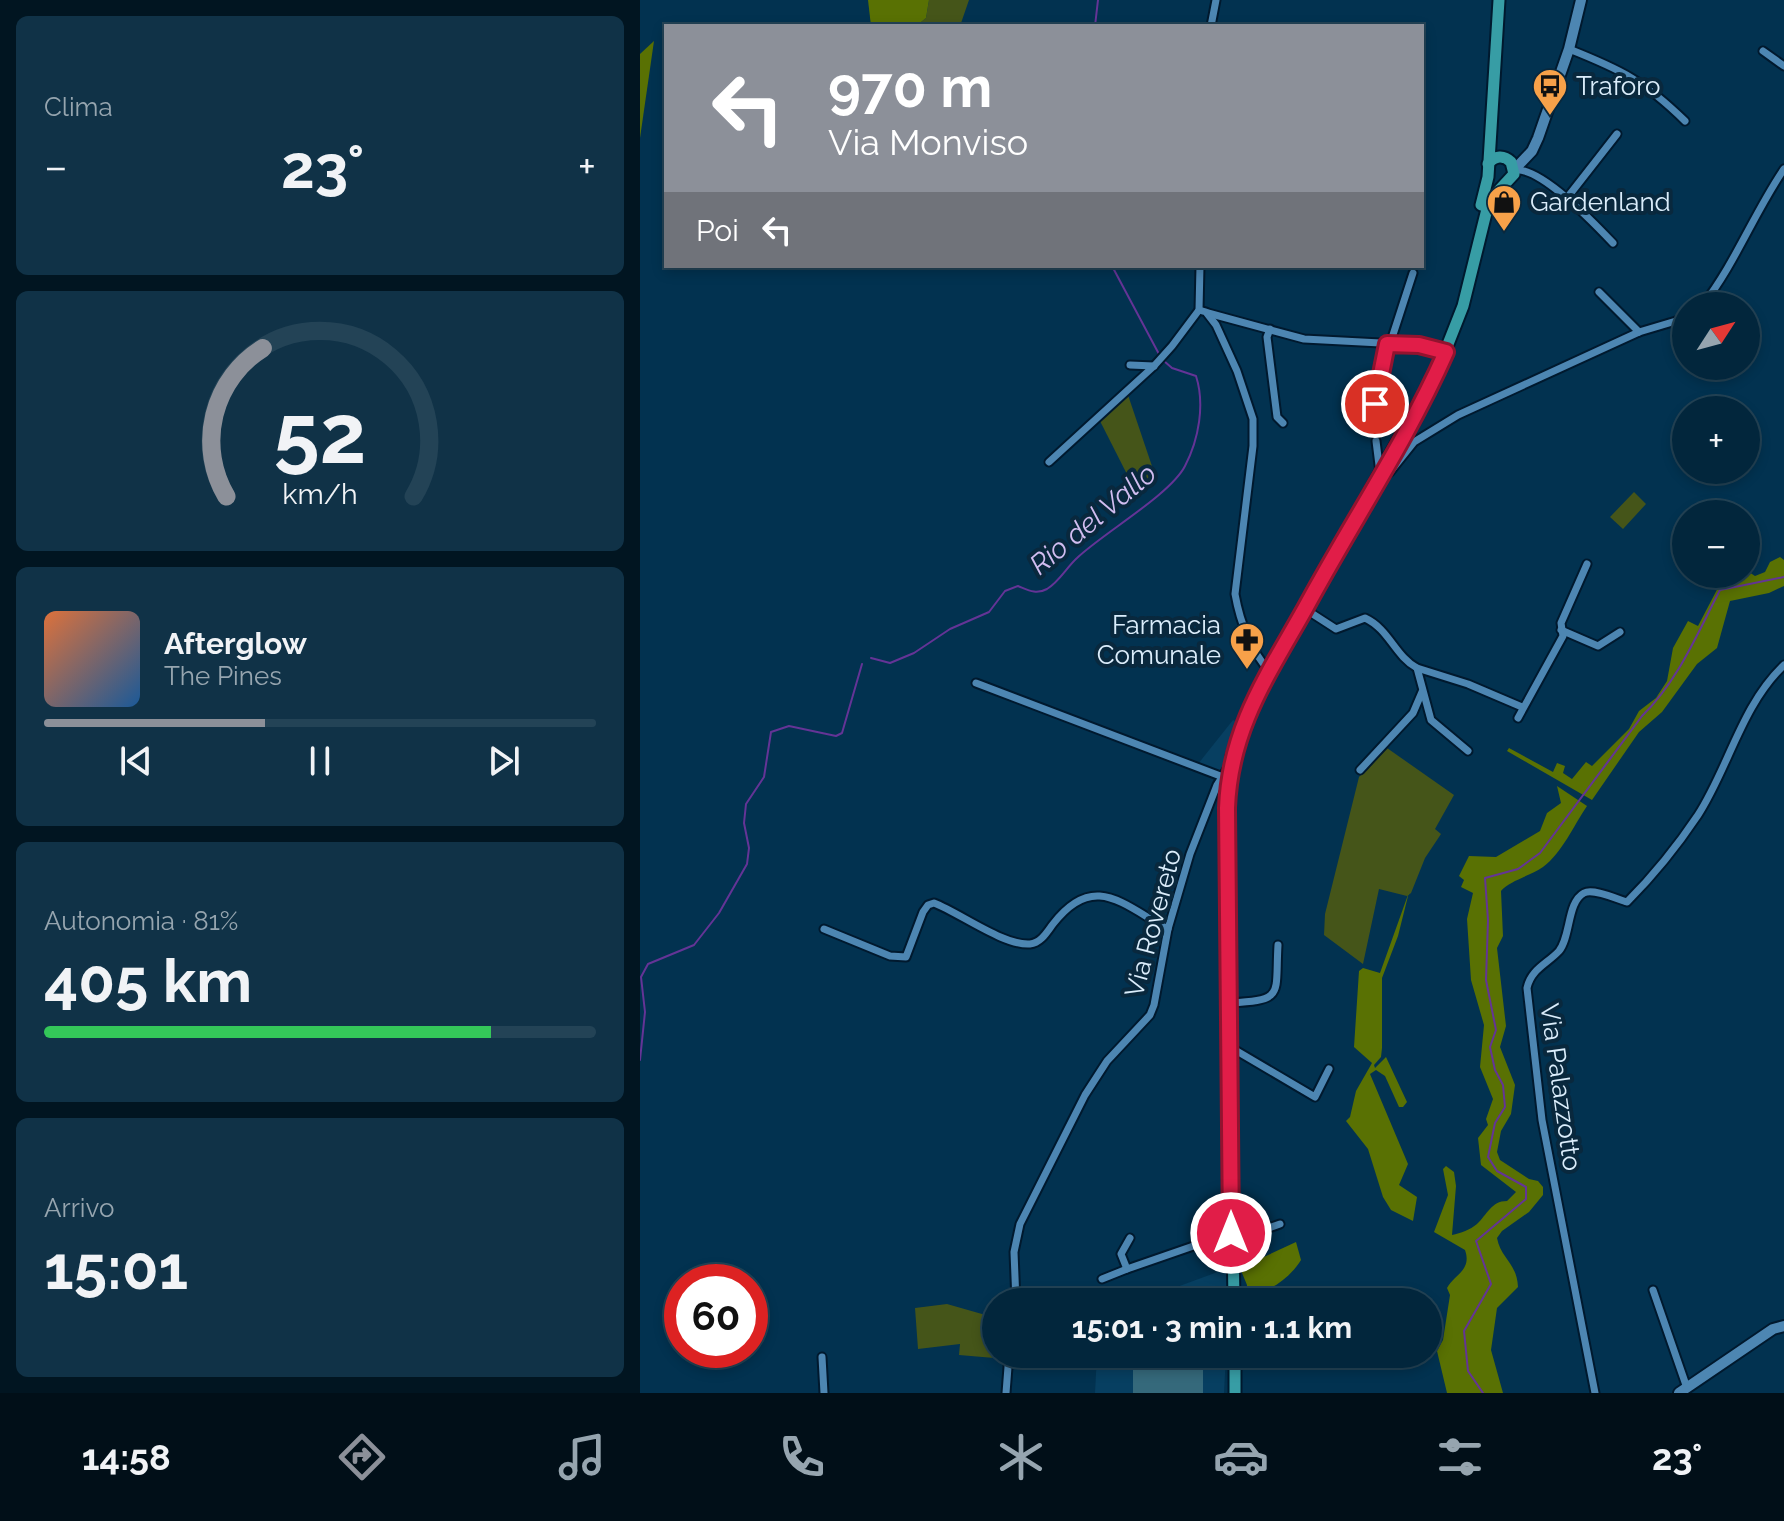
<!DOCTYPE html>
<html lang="it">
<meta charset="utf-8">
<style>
body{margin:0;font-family:Raleway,sans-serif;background:#103247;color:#f1f3f6;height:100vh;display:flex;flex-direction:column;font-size:30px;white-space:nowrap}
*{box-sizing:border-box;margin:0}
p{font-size:26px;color:#96a5af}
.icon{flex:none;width:44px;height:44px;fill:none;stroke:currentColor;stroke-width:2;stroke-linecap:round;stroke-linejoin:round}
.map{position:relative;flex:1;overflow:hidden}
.drawer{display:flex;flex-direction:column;gap:16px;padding:16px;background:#011521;width:640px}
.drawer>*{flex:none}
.guide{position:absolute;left:24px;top:24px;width:760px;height:244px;border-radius:0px;box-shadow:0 4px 12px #0003,0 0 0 2px #234356;background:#8c9099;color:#fff;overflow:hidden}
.needle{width:52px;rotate:54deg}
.tools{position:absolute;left:1032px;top:292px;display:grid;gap:16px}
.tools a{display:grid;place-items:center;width:88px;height:88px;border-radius:50%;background:#02263c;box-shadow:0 4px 12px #0003,0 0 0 2px #234356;font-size:40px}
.speed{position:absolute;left:24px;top:1264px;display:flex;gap:16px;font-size:40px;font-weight:700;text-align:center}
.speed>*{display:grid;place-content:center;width:104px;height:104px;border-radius:50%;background:#02263c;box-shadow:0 4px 12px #0003,0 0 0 2px #234356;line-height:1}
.speed .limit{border:12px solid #d22;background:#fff;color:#111}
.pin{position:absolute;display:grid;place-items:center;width:68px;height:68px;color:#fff;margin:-34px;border:4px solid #fff;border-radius:50%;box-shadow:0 2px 8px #0007}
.me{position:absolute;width:88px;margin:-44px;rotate:0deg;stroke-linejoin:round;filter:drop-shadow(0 0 6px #0008)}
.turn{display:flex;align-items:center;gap:28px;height:168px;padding:0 32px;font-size:36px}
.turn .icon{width:104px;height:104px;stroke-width:2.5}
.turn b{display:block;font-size:56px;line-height:68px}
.then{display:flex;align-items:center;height:76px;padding:0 32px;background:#0003;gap:16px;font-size:30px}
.big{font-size:60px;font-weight:700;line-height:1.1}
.drawer .card{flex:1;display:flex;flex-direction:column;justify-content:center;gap:12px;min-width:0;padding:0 28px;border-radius:12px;background:#103247}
.drawer .dial{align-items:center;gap:0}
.dial svg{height:208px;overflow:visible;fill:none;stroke:#234356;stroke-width:7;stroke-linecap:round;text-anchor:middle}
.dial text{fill:#f1f3f6;stroke:none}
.song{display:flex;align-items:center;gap:24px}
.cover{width:96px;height:96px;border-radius:12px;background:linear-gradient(135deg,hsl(20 70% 55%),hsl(210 70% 35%))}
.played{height:8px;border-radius:4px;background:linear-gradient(90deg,#8c9099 40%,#234356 40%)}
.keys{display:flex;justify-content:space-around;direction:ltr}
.heat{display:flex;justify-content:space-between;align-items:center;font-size:44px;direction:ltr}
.charge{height:12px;border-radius:6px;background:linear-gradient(90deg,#34c759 81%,#234356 0)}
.trip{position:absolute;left:342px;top:1288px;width:460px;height:80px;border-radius:40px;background:#02263c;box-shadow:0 4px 12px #0003,0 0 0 2px #234356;font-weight:700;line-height:80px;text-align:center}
.tab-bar{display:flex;height:128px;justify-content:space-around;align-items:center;background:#010f18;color:#96a5af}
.tab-bar .icon{width:56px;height:56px}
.tab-bar .selected{color:#8c9099}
.tab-bar b{font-size:36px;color:#f1f3f6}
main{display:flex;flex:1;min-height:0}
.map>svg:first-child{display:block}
</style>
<main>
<section class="drawer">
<div class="card"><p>Clima</p>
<div class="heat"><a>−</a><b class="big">23°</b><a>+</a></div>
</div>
<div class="card dial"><svg viewBox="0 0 100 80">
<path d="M14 69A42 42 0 1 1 86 69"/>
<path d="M14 69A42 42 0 0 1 28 12" stroke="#8c9099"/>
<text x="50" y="56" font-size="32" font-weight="700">52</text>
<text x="50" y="72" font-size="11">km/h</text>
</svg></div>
<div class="card">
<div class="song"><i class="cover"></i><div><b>Afterglow</b><p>The Pines</p></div></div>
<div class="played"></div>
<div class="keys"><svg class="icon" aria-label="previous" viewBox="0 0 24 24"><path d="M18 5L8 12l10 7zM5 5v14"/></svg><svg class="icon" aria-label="pause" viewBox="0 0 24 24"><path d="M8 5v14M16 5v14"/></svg><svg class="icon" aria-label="next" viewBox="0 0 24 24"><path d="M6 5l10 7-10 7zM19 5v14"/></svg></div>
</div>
<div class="card"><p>Autonomia · 81%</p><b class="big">405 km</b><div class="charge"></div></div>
<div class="card"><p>Arrivo</p><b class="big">15:01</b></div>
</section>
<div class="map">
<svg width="1144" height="1393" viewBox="0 0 1144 1393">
<rect width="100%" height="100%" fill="#023250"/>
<g fill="#073f61">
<polygon points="593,720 597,722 580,772 558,764"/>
<polygon points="583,1270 587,1275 587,1302 496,1302"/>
<polygon points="457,1354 586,1354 584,1393 455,1393"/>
</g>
<g fill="#455519">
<polygon points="289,0 329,0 320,26 276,26 286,18"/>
<polygon points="488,395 516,478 496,492 460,421"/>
<polygon points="994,492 1006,504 983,529 970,517"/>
<polygon points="747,748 814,795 795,829 801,834 785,858 771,893 767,896 739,889 723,964 684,935 685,914 719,777"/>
<polygon points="307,1304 356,1318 356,1354 366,1354 366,1359 319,1355 320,1344 278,1349 275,1308"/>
</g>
<g fill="#597103">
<polygon points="228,0 289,0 286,18 276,26 231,26"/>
<polygon points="14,41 0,138 0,54"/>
<polygon points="1140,557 1144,560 1144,586 1129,593 1090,601 1077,648 1057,664 1022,712 999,732 952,800 867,751 869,748 913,772 917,763 925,766 923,773 932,779 946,762 952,766 989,729 999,711 1016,698 1027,681 1033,648 1048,621 1058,626 1081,582 1076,574 1106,574 1106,570 1115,576 1125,572 1130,562"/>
<path d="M917,786L947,806C934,825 922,853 903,867C890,876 869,881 861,891L863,936L857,948L866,1026L860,1047L875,1085L871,1114L861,1131L857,1152L860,1160L889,1179L898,1181L903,1187V1195L889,1212L862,1231L857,1238C861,1259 877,1263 878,1287L857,1308L851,1350L863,1393H807L797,1351L803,1340L810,1295L807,1288C815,1274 832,1270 825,1250L794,1232L808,1195L803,1169L806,1166L814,1172L816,1186L812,1235C821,1233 830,1230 837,1224C847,1215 851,1201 867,1201L876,1192L841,1165L838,1138L848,1125L846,1119L853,1099L840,1067L844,1025L831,980L827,919L833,893L821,887L824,880L819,876L829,856L856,857L900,831L907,813L921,803Z"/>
<polygon points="769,892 758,936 742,978 742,1048 741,1057 734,1065 735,1068 746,1057 767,1102 763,1107 759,1107 745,1076 736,1070 730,1074 768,1164 759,1185 777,1197 773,1221 751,1210 743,1197 728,1149 706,1121 710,1117 716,1091 732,1063 714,1047 719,971 723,968 740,973"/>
<path d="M656,1242L661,1260C649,1279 629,1293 607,1295V1285L600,1268Z"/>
</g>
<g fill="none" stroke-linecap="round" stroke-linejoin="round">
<g stroke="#643496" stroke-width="2">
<polyline points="455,26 458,0"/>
<polyline points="472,266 520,356"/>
<path d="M231,658L250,663L274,653L310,629L349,612L365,591L378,586C388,590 396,595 407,589C419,582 427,567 437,558C463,533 530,495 545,466C559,439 565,404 556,376L532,368L524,361"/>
<polyline points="0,1060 5,1012 1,977 8,964 54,945 79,913 107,864 109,848 104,823 106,804 124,777 131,732 149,726 196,736 202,733 222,664"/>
<path d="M843,1393L828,1371L824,1331L851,1284L836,1241L886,1199V1187L857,1171L848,1157L855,1123L865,1107L863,1085L855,1070L850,1047L856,1030L846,980L848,920L845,878L878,869L900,853L1002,716C1038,681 1057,634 1080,590L1144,577"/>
</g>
</g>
<rect fill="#35697b" x="493" y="1354" width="70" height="39"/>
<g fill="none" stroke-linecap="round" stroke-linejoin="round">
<g stroke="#00192e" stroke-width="11">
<g id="street">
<polyline points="571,26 576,0"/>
<path d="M929,49C982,70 1004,81 1045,121"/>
<polyline points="1123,51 1144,66"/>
<path d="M874,170C900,166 955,224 973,243"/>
<polyline points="927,198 977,134"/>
<polyline points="959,292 999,332"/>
<path d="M1062,306C1095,264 1114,213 1144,169"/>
<path d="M559,310L566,312L576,325L597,371L613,419V446L595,594C600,622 611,650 629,671"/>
<polyline points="568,313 664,339 779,345 806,352"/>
<polyline points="630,329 627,337 637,417 643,423"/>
<polyline points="750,344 773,273"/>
<polyline points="490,365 514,366"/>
<polyline points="730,430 747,344"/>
<polyline points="736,441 740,473"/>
<polyline points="409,462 514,366 532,346 559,310 560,266"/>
<polyline points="738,481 750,472 774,442 818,415 999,332 1046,318"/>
<path d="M665,609L696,629L725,618C749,629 755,656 777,668L791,720L828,751"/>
<polyline points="921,630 958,646 980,632"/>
<polyline points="777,668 828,684 882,707"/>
<polyline points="336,683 583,777"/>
<polyline points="878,718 923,636 921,623 947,564"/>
<polyline points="720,770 773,713 782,692"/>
<path d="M184,929L250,956L266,957L283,912L288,905L294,903C320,913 364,946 390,944C401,943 407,932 413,924C454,871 483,905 528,929"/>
<path d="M590,1003C645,1000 635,996 638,945"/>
<polyline points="590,1047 675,1097 689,1069"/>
<polyline points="562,1237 579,1232 584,1236"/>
<polyline points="490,1238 481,1254 487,1269 591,1233"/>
<polyline points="592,1241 640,1224"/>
<polyline points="462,1279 487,1269"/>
<polyline points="1013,1290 1047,1388"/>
<polyline points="376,1302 374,1252 380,1224 445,1095 467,1061 510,1015 514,1005 528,929 550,854 577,785 589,766"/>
<polyline points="182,1357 184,1393"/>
<polyline points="366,1393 369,1354"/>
<path d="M955,1393L902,1120L887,988C891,969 907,964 919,951C931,936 927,902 944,893C953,888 977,899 987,902C1013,876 1038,845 1058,815C1089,767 1101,706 1144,665"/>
</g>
</g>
<g stroke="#00192e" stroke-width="14">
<g id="secondary">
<polyline points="874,170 892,151 898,138 929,49 941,0"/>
<polyline points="1039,1393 1133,1329 1144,1326"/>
</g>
</g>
<g stroke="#00192e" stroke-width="15">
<g id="primary">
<polyline points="841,205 848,177 859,0"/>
<path d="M594,1302L588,917L587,808L592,756L608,710L799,367L823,306L849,201L874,174L871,162C864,155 855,155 848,164"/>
<polyline points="595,1354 595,1393"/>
</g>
</g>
<use href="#street" stroke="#4d86b2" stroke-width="7"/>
<use href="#secondary" stroke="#4d86b2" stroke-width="10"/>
<use href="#primary" stroke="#379da5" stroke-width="11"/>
</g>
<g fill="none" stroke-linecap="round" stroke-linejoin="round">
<g stroke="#92132f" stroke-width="20">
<path id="route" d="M591,1233L587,808C590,728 628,675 666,607C712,522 767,440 806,352L779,345L747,344L735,404"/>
</g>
<use href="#route" stroke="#e11d48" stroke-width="14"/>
</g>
<defs>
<g id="bus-pin" transform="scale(1.8)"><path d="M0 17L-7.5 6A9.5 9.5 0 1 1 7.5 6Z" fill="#f7a149" stroke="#09283d"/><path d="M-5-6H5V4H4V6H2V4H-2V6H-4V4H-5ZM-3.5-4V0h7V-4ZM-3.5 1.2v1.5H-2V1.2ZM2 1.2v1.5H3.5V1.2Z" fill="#111"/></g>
<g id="shop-pin" transform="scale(1.8)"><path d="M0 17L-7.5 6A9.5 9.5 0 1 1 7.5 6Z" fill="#f7a149" stroke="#09283d"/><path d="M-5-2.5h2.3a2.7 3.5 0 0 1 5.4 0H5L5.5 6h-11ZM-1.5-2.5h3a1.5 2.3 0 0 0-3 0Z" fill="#111"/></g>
<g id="pharmacy-pin" transform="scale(1.8)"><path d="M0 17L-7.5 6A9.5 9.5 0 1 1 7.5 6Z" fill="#f7a149" stroke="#09283d"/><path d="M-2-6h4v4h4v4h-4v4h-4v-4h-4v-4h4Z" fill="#111"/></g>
</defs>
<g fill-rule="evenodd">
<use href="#bus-pin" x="910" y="86"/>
<use href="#shop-pin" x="864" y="202"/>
<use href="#pharmacy-pin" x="607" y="640"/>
</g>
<g text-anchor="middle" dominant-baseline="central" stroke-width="8" stroke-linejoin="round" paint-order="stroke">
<g font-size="26" fill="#dbedfb" stroke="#09283d" text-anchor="start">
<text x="936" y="86">Traforo</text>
<text x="890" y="202">Gardenland</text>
<text x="581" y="625" text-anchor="end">Farmacia<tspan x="581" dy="30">Comunale</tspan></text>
</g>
<g font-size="26" fill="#dbedfb" stroke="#09283d">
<text transform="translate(513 923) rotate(-75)">Via Rovereto</text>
<text transform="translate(921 1087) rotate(82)">Via Palazzotto</text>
</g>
<g font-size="28" font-style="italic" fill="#d1bdf0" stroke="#09283d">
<text transform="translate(453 519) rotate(-40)">Rio del Vallo</text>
</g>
</g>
</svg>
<div class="tools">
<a><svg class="needle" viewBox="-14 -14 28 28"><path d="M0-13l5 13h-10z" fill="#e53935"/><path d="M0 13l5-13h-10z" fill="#96a5af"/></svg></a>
<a>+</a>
<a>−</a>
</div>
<div class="speed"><div class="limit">60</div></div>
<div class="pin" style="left:735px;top:404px;background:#d93025"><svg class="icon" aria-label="arrive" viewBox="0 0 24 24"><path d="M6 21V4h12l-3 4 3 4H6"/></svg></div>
<svg class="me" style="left:591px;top:1233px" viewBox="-20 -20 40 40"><circle r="17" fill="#e11d48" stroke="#fff" stroke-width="3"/><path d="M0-11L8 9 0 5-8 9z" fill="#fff"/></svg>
<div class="trip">15:01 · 3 min · 1.1 km</div>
<div class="guide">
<div class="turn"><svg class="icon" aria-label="left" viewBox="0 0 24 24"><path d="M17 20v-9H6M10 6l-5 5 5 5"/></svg><div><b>970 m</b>Via Monviso</div></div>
<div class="then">Poi<svg class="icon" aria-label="left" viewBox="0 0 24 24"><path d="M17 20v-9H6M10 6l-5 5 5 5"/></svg></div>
</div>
</div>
</main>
<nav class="tab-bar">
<b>14:58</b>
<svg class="icon selected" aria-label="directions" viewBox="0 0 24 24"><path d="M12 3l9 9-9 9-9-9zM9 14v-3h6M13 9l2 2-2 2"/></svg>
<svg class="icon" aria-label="music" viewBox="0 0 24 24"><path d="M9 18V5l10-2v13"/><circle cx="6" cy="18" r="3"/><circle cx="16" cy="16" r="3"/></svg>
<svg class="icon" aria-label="phone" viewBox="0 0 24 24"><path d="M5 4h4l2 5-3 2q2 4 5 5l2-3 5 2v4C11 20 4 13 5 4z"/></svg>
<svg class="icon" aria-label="climate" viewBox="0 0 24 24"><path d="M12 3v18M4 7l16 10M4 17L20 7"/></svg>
<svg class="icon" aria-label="car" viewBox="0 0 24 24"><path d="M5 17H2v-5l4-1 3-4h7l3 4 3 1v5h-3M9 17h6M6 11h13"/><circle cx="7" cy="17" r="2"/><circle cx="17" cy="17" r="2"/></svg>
<svg class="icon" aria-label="filters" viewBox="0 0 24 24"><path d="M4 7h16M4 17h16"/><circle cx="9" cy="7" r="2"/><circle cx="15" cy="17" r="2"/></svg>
<b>23°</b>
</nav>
